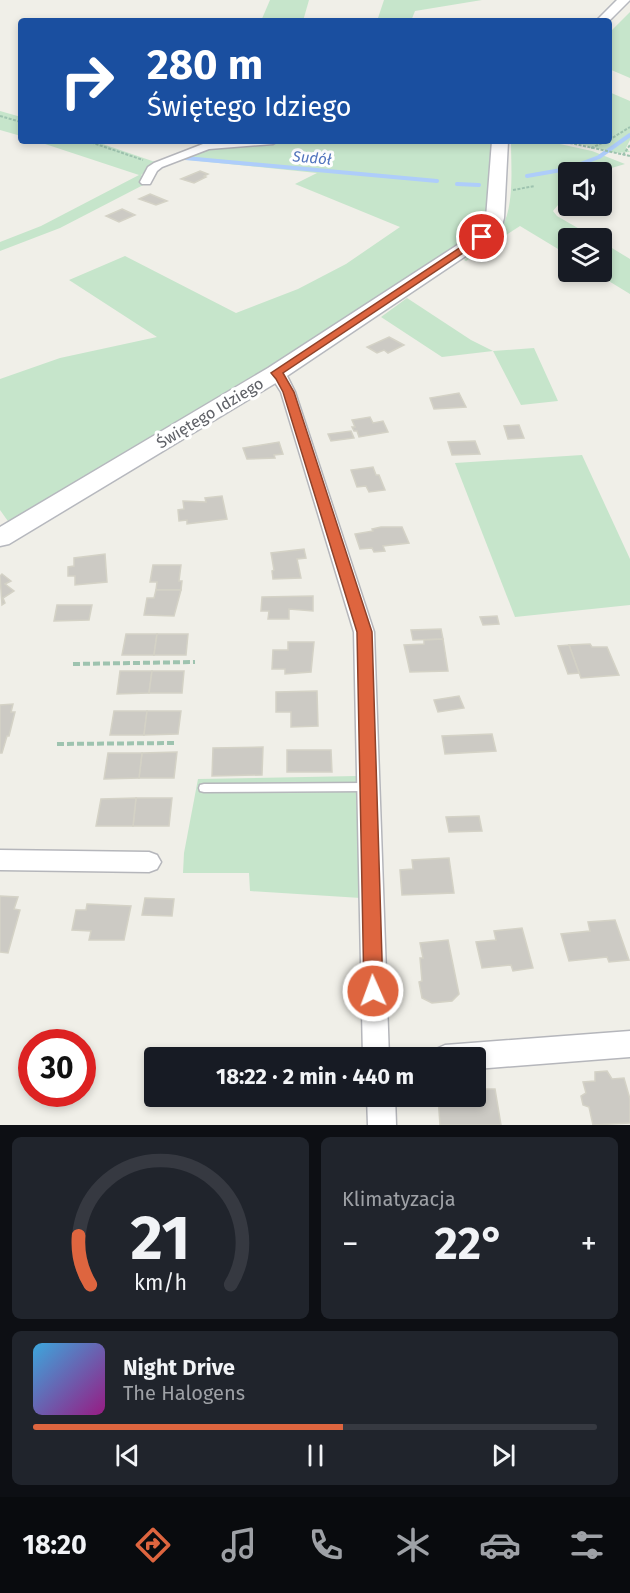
<!DOCTYPE html>
<html lang="pl">
<meta charset="utf-8">
<style>
body{margin:0;font-family:"Fira Sans",sans-serif;background:#20242c;color:#f1f3f6;height:100vh;display:flex;flex-direction:column;font-size:22px;white-space:nowrap}
*{box-sizing:border-box;margin:0}
p{font-size:20px;color:#9ea1a6}
.icon{flex:none;width:33px;height:33px;fill:none;stroke:currentColor;stroke-width:2;stroke-linecap:round;stroke-linejoin:round}
.map{position:relative;height:1125px;overflow:hidden}
.side{display:flex;flex-direction:column;gap:12px;padding:12px;background:#0d0f14;flex:1}
.side>*{flex:none}
.guide{position:absolute;left:18px;top:18px;width:594px;height:126px;border-radius:6px;box-shadow:0 3px 9px #0003;background:#1a4fa0;color:#fff;overflow:hidden}
.tools{position:absolute;left:558px;top:162px;display:grid;gap:12px}
.tools a{display:grid;place-items:center;width:54px;height:54px;border-radius:6px;background:#171b24;box-shadow:0 3px 9px #0003;font-size:30px}
.speed{position:absolute;left:18px;top:1029px;display:flex;gap:12px;font-size:30px;font-weight:700;text-align:center}
.speed>*{display:grid;place-content:center;width:78px;height:78px;border-radius:50%;background:#171b24;box-shadow:0 3px 9px #0003;line-height:1}
.speed .limit{border:9px solid #d22;background:#fff;color:#111}
.pin{position:absolute;display:grid;place-items:center;width:51px;height:51px;color:#fff;margin:-26px;border:3px solid #fff;border-radius:50%;box-shadow:0 2px 6px #0007}
.me{position:absolute;width:66px;margin:-33px;rotate:358deg;stroke-linejoin:round;filter:drop-shadow(0 0 4px #0008)}
.turn{display:flex;align-items:center;gap:21px;height:126px;padding:0 30px;font-size:27px}
.turn .icon{width:78px;height:78px;stroke-width:2.5}
.turn b{display:block;font-size:42px;line-height:51px}
.big{font-size:45px;font-weight:700;line-height:1.1}
.side .card{flex:1;display:flex;flex-direction:column;justify-content:center;gap:9px;min-width:0;padding:0 21px;border-radius:9px;background:#20242c}
.side .dial{align-items:center;gap:0}
.dial svg{height:156px;overflow:visible;fill:none;stroke:#363941;stroke-width:7;stroke-linecap:round;text-anchor:middle}
.dial text{fill:#f1f3f6;stroke:none}
.song{display:flex;align-items:center;gap:18px}
.cover{width:72px;height:72px;border-radius:9px;background:linear-gradient(135deg,hsl(200 70% 55%),hsl(310 70% 35%))}
.played{height:6px;border-radius:3px;background:linear-gradient(90deg,#de653f 55%,#363941 55%)}
.keys{display:flex;justify-content:space-around;direction:ltr}
.heat{display:flex;justify-content:space-between;align-items:center;font-size:33px;direction:ltr}
.side .tiles{flex:1;display:grid;gap:12px;grid-template-columns:1fr 1fr}
.card:last-child{grid-column:span 2}
.trip{position:absolute;left:144px;top:1047px;width:342px;height:60px;border-radius:6px;background:#171b24;box-shadow:0 3px 9px #0003;font-weight:700;line-height:60px;text-align:center}
.dock{display:flex;height:96px;justify-content:space-around;align-items:center;background:#090b0e;color:#9ea1a6}
.dock .icon{width:42px;height:42px}
.dock .active{color:#de653f}
.dock b{font-size:27px;color:#f1f3f6}
.map>svg:first-child{display:block}
</style>
<div class="map">
<svg width="630" height="1125" viewBox="0 0 630 1125">
<rect width="100%" height="100%" fill="#f0efe8"/>
<g fill="#c6e5cb">
<polygon points="270,0 309,0 303,21 261,21"/>
<polygon points="384,0 482,0 415,11 411,21 377,21"/>
<polygon points="630,12 630,78 609,69 609,33"/>
<polygon points="609,92 630,101 630,140 626,148 630,152 616,153 568,141 609,141"/>
<polygon points="0,111 21,117 21,136 0,130"/>
<polygon points="36,141 94,141 158,163 141,175 149,182 60,228 0,251 0,242 41,226 139,175"/>
<polygon points="295,141 493,141 488,221 476,235 272,370 10,524 0,510 0,379 60,358 157,337 69,280 125,256 236,313 298,289 346,264 400,227 295,184 317,173 179,159 212,146"/>
<path d="M546,141L592,151L625,164L598,172H568V193L553,211L557,216L595,238H568V255L520,226L466,261L464,260C475,251 492,242 500,230C515,209 511,167 511,142Z"/>
<polygon points="602,242 630,259 630,294 594,272 602,272"/>
<polygon points="407,298 471,340 493,351 534,348 558,401 521,405 493,351 442,357 381,317"/>
<polygon points="582,455 630,559 630,605 515,617 455,463"/>
<polygon points="357,776 361,898 250,891 249,873 183,873 184,853 198,779"/>
</g>
<g fill="none" stroke-linecap="round" stroke-linejoin="round">
<g stroke="#aecdfa" stroke-width="4">
<polyline points="185,158 437,181"/>
<polyline points="527,176 567,169 599,157 630,135"/>
<polyline points="457,184 479,185"/>
</g>
</g>
<g fill="#cccac4" stroke="#d4d2c6" stroke-width="1.5">
<polygon points="200,171 208,174 204,176 206,177 194,183 181,179"/>
<polygon points="150,194 167,201 156,205 139,199"/>
<polygon points="122,209 135,215 119,222 106,216"/>
<polygon points="389,337 404,345 388,353 384,350 377,353 367,347"/>
<polygon points="459,393 466,407 434,409 430,398"/>
<polygon points="370,417 373,423 383,421 388,432 359,437 357,431 354,431 352,427 355,427 352,420"/>
<polygon points="519,425 524,438 508,439 504,426"/>
<polygon points="351,431 354,438 331,441 328,434"/>
<polygon points="475,441 480,454 452,455 448,442"/>
<polygon points="279,442 283,454 274,455 275,458 247,459 243,448"/>
<polygon points="373,467 376,475 379,475 385,490 369,492 366,486 357,487 351,470"/>
<polygon points="222,496 227,519 187,524 187,520 179,521 178,510 184,509 183,501 206,502 205,498"/>
<polygon points="381,527 402,527 409,543 383,546 385,551 374,552 372,548 360,549 355,534 373,531 372,529"/>
<polygon points="304,549 306,558 297,559 301,578 273,579 272,571 274,570 271,553"/>
<polygon points="105,554 107,582 75,585 75,576 68,576 68,567 74,566 74,558"/>
<polygon points="153,565 181,565 179,581 182,581 181,590 156,590 157,582 150,582"/>
<polygon points="2,574 11,581 5,584 14,591 3,598 5,603 2,605 0,576"/>
<polygon points="156,590 181,590 174,616 144,615 147,598 154,598"/>
<polygon points="313,596 313,611 289,609 289,619 268,619 269,611 261,611 262,597"/>
<polygon points="57,605 92,605 89,620 54,621"/>
<polygon points="497,616 499,624 483,625 480,617"/>
<polygon points="441,629 443,639 413,640 411,630"/>
<polygon points="126,634 157,634 154,655 122,655"/>
<polygon points="157,634 188,634 186,655 154,655"/>
<polygon points="443,639 448,671 410,672 404,645 424,644 424,640"/>
<polygon points="288,642 314,642 311,672 285,674 285,669 272,669 273,650 288,650"/>
<polygon points="590,644 592,647 607,647 619,675 581,678 569,645"/>
<polygon points="569,645 579,673 568,674 558,646"/>
<polygon points="120,671 152,671 149,693 117,694"/>
<polygon points="152,671 184,671 182,693 149,693"/>
<polygon points="317,691 318,726 291,727 291,712 276,712 276,692"/>
<polygon points="459,696 464,708 438,712 434,700"/>
<polygon points="13,704 11,712 15,712 9,736 7,736 2,753 0,753 0,705"/>
<polygon points="114,711 147,711 144,735 110,735"/>
<polygon points="147,711 181,711 178,734 144,735"/>
<polygon points="492,734 496,751 445,754 442,736"/>
<polygon points="263,747 262,775 212,776 213,748"/>
<polygon points="287,750 331,750 332,772 287,772"/>
<polygon points="177,752 174,778 139,778 142,753"/>
<polygon points="108,753 142,753 139,778 104,779"/>
<polygon points="136,798 172,798 169,826 133,826"/>
<polygon points="136,798 133,826 96,826 101,799"/>
<polygon points="479,816 482,831 449,832 446,817"/>
<polygon points="449,858 454,893 402,895 400,870 413,869 412,860"/>
<polygon points="0,896 18,897 14,909 20,910 8,953 0,952"/>
<polygon points="145,898 174,899 172,916 142,915"/>
<polygon points="87,904 131,906 124,940 89,940 91,931 72,930 76,910 86,910"/>
<polygon points="615,920 629,960 609,962 607,957 569,961 561,934 590,931 588,922"/>
<polygon points="522,928 533,968 513,971 511,965 482,968 476,942 496,940 494,931"/>
<polygon points="448,940 459,994 452,1001 432,1003 422,998 419,982 422,981 420,958 423,958 420,943"/>
<polygon points="607,1071 612,1079 624,1078 630,1099 630,1123 593,1125 589,1107 583,1105 581,1096 586,1093 583,1082 595,1081 595,1072"/>
<polygon points="476,1089 495,1089 501,1125 440,1125 438,1096 476,1096"/>
</g>
<g fill="none" stroke-linecap="round" stroke-linejoin="round">
<g stroke="#b5b6bb" stroke-width="3">
<polygon id="lane" points="367,783 371,784 372,787 371,790 367,791 204,792 200,791 199,788 200,785 204,784"/>
</g>
<g stroke="#b5b6bb" stroke-width="3">
<g id="street">
<polygon points="231,141 278,141 273,144 209,149 162,167 157,171 150,184 142,184 140,182 148,167 154,163 203,144"/>
<polygon points="276,369 286,374 295,392 374,632 389,1058 363,1058 354,632 281,392 269,373"/>
<polygon points="0,850 149,852 157,855 161,862 157,869 149,872 0,870"/>
<polygon points="630,1031 630,1057 476,1069 476,1058 432,1058 436,1049 445,1045"/>
<polygon points="367,1096 395,1096 396,1125 368,1125"/>
</g>
</g>
<g stroke="#b6b8be" stroke-width="3">
<g id="secondary">
<polygon points="617,0 630,0 609,21 596,21"/>
<polygon points="492,141 508,141 504,218 502,225 488,241 284,378 9,544 0,546 0,527 268,368 476,233 484,224 486,218"/>
</g>
</g>
<g stroke="#9ec3af" stroke-width="2" stroke-dasharray="3 1.5" stroke-linecap="butt">
<polyline points="0,116 21,122"/>
<polyline points="609,140 630,127"/>
<polyline points="87,141 143,160"/>
<polyline points="561,141 630,156"/>
<polyline points="591,148 607,141"/>
<polyline points="623,155 630,145"/>
<polyline points="513,190 535,186"/>
</g>
<g stroke="#9ec3af" stroke-width="4" stroke-dasharray="7 3" stroke-linecap="butt">
<polyline points="73,664 195,662"/>
<polyline points="57,744 176,743"/>
</g>
<use href="#lane" fill="#fff" fill-rule="evenodd"/>
<use href="#street" fill="#fff" fill-rule="evenodd"/>
<use href="#secondary" fill="#fff" fill-rule="evenodd"/>
</g>
<polygon fill="#de653f" stroke="#904229" stroke-width="1.5" points="479,235 487,237 283,373 294,392 372,632 383,991 380,998 373,1000 366,998 364,991 357,632 283,392 276,379 271,373"/>
<g text-anchor="middle" dominant-baseline="central" stroke-width="6" stroke-linejoin="round" paint-order="stroke">
<g font-size="15" font-style="italic" fill="#5174bd" stroke="#fff">
<text transform="translate(312 158) rotate(5)">Sudół</text>
</g>
<g font-size="16" fill="#5f6167" stroke="#fff">
<text transform="translate(210 413) rotate(-31)">Świętego Idziego</text>
</g>
</g>
</svg>
<div class="tools">
<a><svg class="icon" aria-label="sound" viewBox="0 0 24 24"><path d="M4 9h4l5-4v14l-5-4H4zM17 9q2 3 0 6"/></svg></a>
<a><svg class="icon" aria-label="layers" viewBox="0 0 24 24"><path d="M12 4l9 5-9 5-9-5zM3 14l9 5 9-5"/></svg></a>
</div>
<div class="speed"><div class="limit">30</div></div>
<div class="pin" style="left:482px;top:237px;background:#d93025"><svg class="icon" aria-label="arrive" viewBox="0 0 24 24"><path d="M6 21V4h12l-3 4 3 4H6"/></svg></div>
<svg class="me" style="left:373px;top:991px" viewBox="-20 -20 40 40"><circle r="17" fill="#de653f" stroke="#fff" stroke-width="3"/><path d="M0-11L8 9 0 5-8 9z" fill="#fff"/></svg>
<div class="trip">18:22 · 2 min · 440 m</div>
<div class="guide">
<div class="turn"><svg class="icon" aria-label="right" viewBox="0 0 24 24"><path d="M7 20v-9h11M14 6l5 5-5 5"/></svg><div><b>280 m</b>Świętego Idziego</div></div>
</div>
</div>
<section class="side">
<div class="tiles">
<div class="card dial"><svg viewBox="0 0 100 80">
<path d="M14 69A42 42 0 1 1 86 69"/>
<path d="M14 69A42 42 0 0 1 8 44" stroke="#de653f"/>
<text x="50" y="56" font-size="32" font-weight="700">21</text>
<text x="50" y="72" font-size="11">km/h</text>
</svg></div>
<div class="card"><p>Klimatyzacja</p>
<div class="heat"><a>−</a><b class="big">22°</b><a>+</a></div>
</div>
<div class="card">
<div class="song"><i class="cover"></i><div><b>Night Drive</b><p>The Halogens</p></div></div>
<div class="played"></div>
<div class="keys"><svg class="icon" aria-label="previous" viewBox="0 0 24 24"><path d="M18 5L8 12l10 7zM5 5v14"/></svg><svg class="icon" aria-label="pause" viewBox="0 0 24 24"><path d="M8 5v14M16 5v14"/></svg><svg class="icon" aria-label="next" viewBox="0 0 24 24"><path d="M6 5l10 7-10 7zM19 5v14"/></svg></div>
</div>
</div>
</section>
<nav class="dock">
<b>18:20</b>
<svg class="icon active" aria-label="directions" viewBox="0 0 24 24"><path d="M12 3l9 9-9 9-9-9zM9 14v-3h6M13 9l2 2-2 2"/></svg>
<svg class="icon" aria-label="music" viewBox="0 0 24 24"><path d="M9 18V5l10-2v13"/><circle cx="6" cy="18" r="3"/><circle cx="16" cy="16" r="3"/></svg>
<svg class="icon" aria-label="phone" viewBox="0 0 24 24"><path d="M5 4h4l2 5-3 2q2 4 5 5l2-3 5 2v4C11 20 4 13 5 4z"/></svg>
<svg class="icon" aria-label="climate" viewBox="0 0 24 24"><path d="M12 3v18M4 7l16 10M4 17L20 7"/></svg>
<svg class="icon" aria-label="car" viewBox="0 0 24 24"><path d="M5 17H2v-5l4-1 3-4h7l3 4 3 1v5h-3M9 17h6M6 11h13"/><circle cx="7" cy="17" r="2"/><circle cx="17" cy="17" r="2"/></svg>
<svg class="icon" aria-label="filters" viewBox="0 0 24 24"><path d="M4 7h16M4 17h16"/><circle cx="9" cy="7" r="2"/><circle cx="15" cy="17" r="2"/></svg>
</nav>
